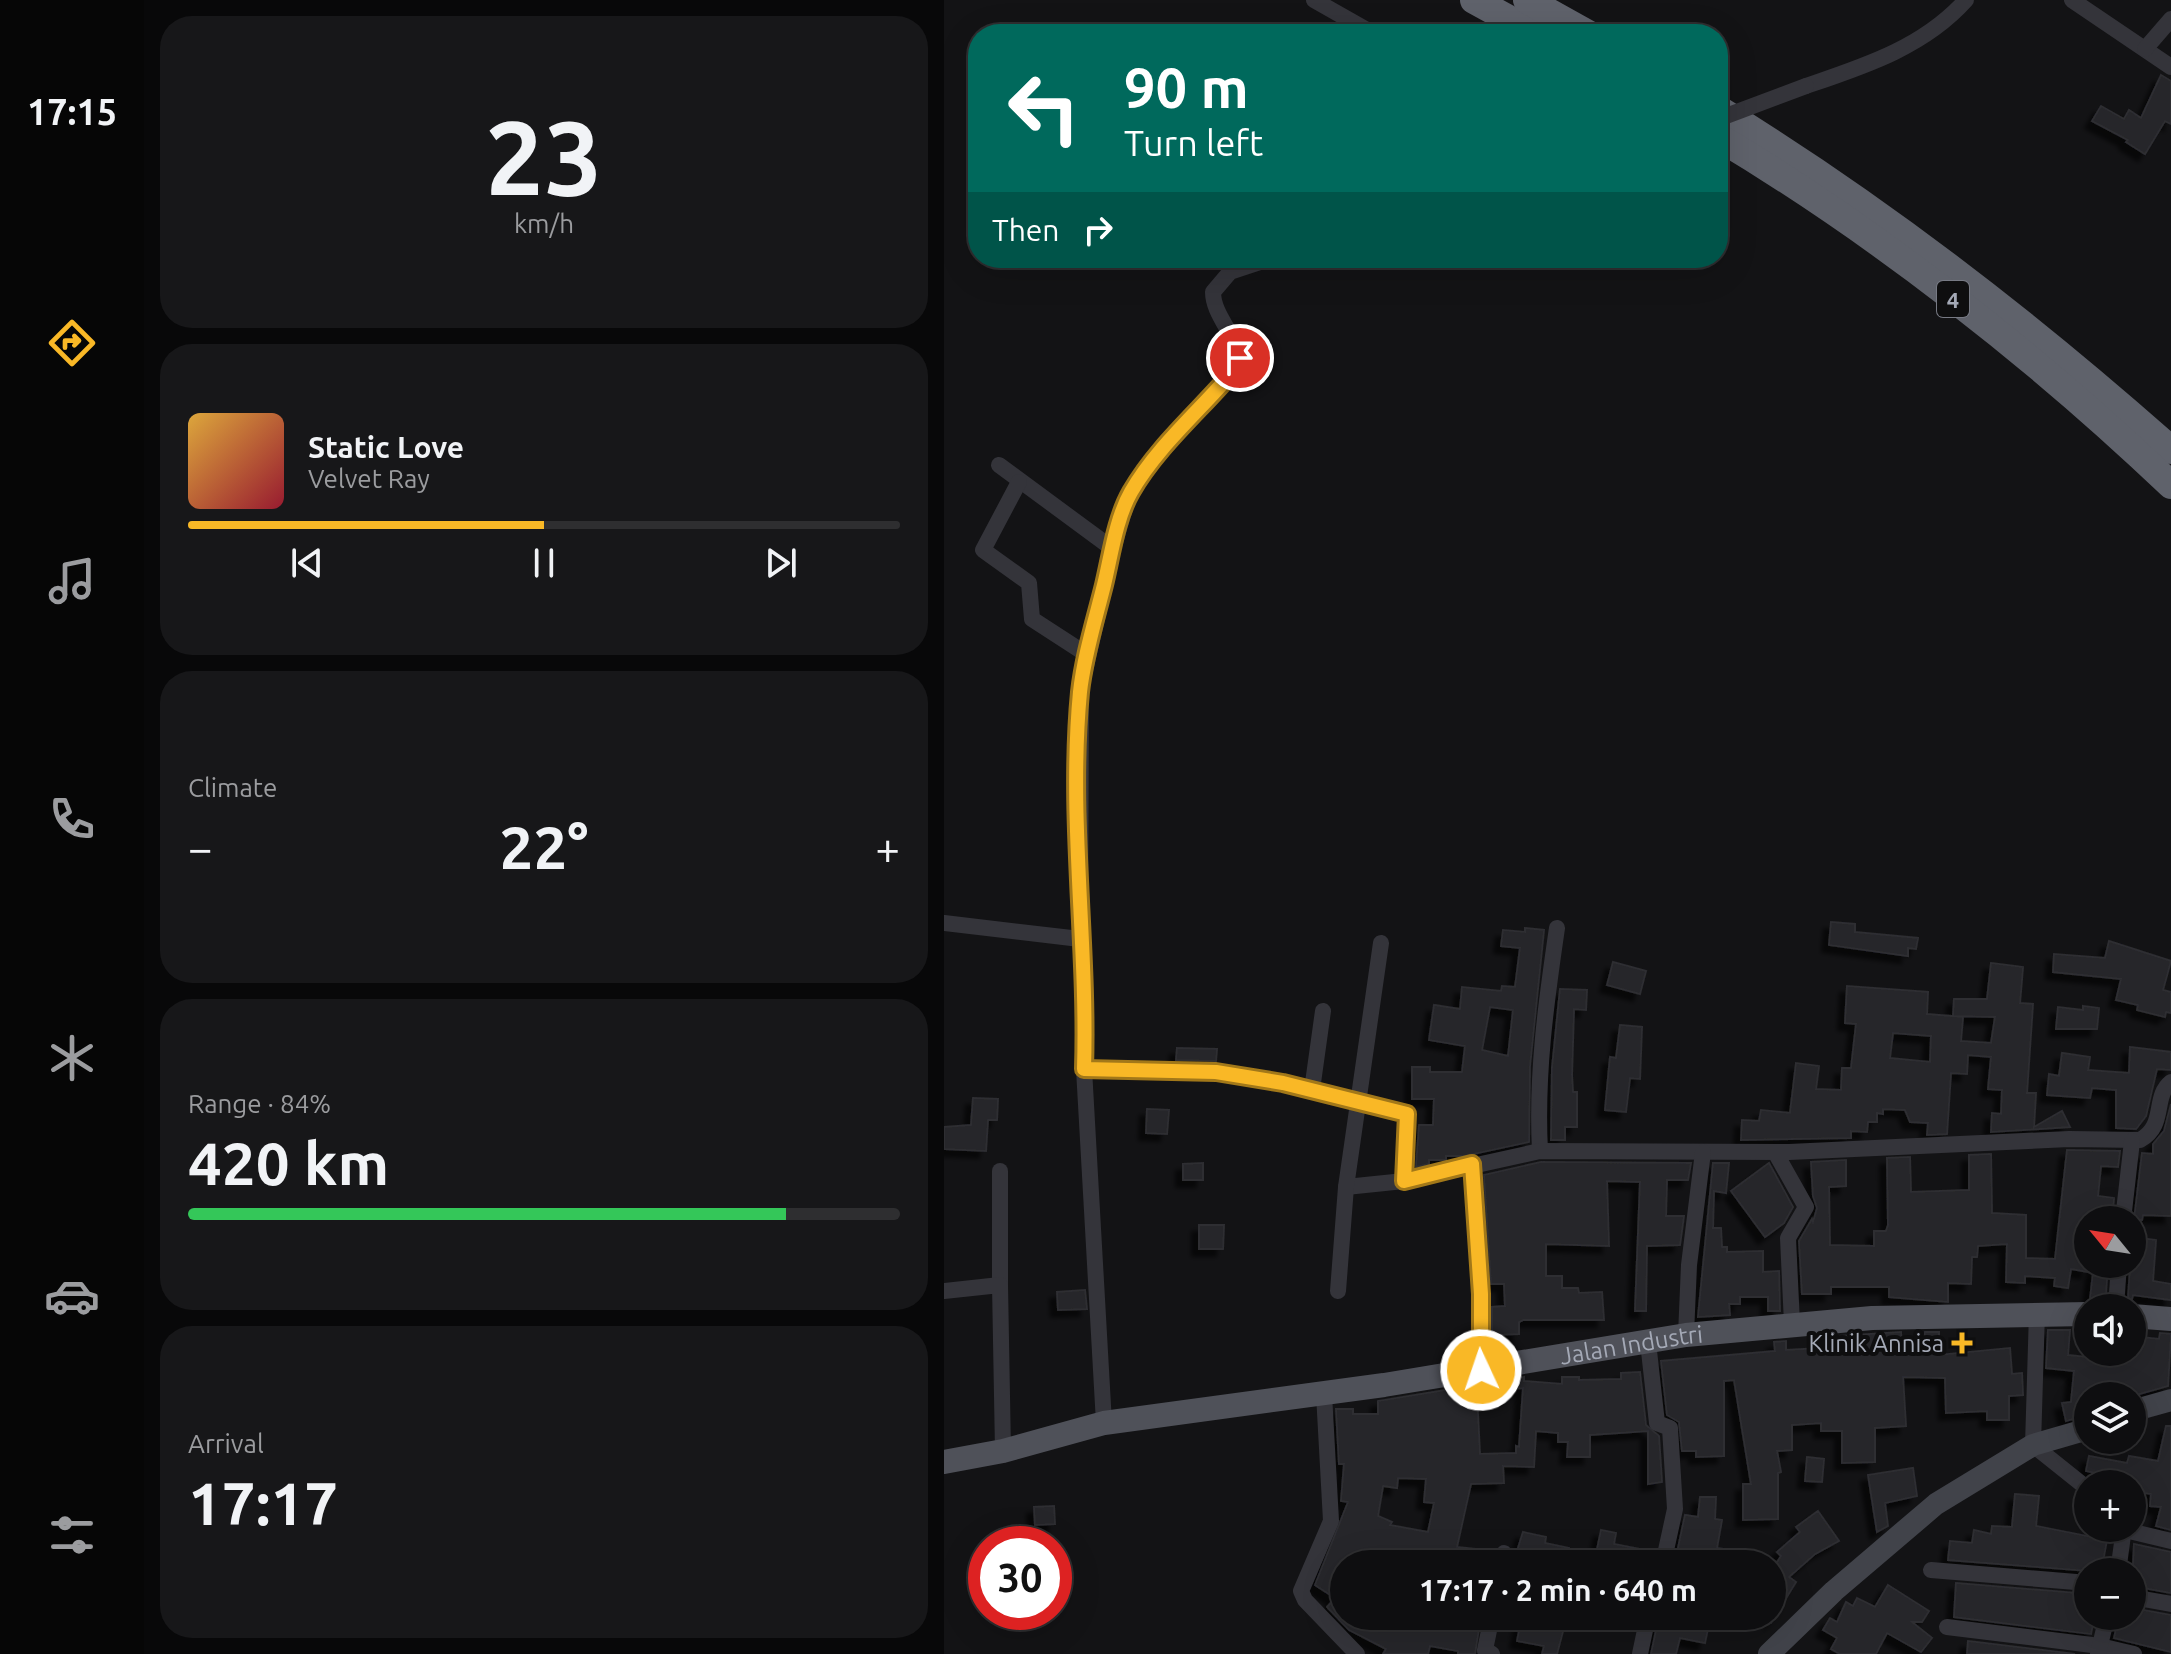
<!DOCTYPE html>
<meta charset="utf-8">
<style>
body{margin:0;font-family:Ubuntu,sans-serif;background:#171719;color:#f1f3f6;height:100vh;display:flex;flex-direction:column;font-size:30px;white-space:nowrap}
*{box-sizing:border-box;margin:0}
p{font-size:26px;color:#9b9c9f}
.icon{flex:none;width:44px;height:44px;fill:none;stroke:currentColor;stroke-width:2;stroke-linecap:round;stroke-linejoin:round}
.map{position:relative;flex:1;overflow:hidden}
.side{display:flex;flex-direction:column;gap:16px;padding:16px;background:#080809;width:800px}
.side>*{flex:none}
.top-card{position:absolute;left:24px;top:24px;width:760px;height:244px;border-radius:32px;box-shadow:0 8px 32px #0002,0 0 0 2px #2e2e30;background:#00695c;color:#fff;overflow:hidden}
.needle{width:52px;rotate:300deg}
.buttons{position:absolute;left:1130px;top:1206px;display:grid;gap:16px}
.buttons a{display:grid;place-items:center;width:72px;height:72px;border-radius:50%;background:#0e0e10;box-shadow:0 8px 32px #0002,0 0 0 2px #2e2e30;font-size:40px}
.speed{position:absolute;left:24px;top:1526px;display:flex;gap:16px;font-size:40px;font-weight:700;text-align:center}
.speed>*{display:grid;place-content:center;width:104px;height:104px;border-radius:50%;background:#0e0e10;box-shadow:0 8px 32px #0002,0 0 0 2px #2e2e30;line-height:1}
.speed .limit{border:12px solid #d22;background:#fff;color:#111}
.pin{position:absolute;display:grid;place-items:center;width:68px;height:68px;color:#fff;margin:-34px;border:4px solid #fff;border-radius:50%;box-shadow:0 2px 8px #0007}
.me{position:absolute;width:88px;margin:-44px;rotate:357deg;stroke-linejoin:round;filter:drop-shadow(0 0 6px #0008)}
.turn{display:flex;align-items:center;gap:28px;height:168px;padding:0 24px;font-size:36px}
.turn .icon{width:104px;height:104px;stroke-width:2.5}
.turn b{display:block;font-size:56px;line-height:68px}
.then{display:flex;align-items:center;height:76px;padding:0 24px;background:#0003;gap:16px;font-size:30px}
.big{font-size:60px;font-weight:700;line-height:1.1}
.side .tile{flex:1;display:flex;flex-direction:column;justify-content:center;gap:12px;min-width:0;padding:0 28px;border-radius:32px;background:#171719}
.side .dial{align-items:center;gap:0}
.dial b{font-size:104px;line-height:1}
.song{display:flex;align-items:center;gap:24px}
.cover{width:96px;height:96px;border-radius:12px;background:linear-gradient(135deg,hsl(40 70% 55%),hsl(350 70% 35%))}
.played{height:8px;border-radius:4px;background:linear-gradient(90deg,#f9b826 50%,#2e2e30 50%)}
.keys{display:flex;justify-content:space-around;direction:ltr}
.heat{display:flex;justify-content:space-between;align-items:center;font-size:44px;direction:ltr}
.charge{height:12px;border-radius:6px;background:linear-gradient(90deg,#34c759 84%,#2e2e30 0)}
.trip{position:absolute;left:386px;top:1550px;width:456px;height:80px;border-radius:40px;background:#0e0e10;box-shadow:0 8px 32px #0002,0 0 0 2px #2e2e30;font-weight:700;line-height:80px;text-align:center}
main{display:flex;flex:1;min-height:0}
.tab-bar{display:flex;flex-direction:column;width:144px;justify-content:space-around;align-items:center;background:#060606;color:#9b9c9f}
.tab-bar .icon{width:56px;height:56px}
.tab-bar .current{color:#f9b826}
.tab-bar b{font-size:36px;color:#f1f3f6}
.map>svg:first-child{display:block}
</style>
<main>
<nav class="tab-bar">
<b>17:15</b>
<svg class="icon current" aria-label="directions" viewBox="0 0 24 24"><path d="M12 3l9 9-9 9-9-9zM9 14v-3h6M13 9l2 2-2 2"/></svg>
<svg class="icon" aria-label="music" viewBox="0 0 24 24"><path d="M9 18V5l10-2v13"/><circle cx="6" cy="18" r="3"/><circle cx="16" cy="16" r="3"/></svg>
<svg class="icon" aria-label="phone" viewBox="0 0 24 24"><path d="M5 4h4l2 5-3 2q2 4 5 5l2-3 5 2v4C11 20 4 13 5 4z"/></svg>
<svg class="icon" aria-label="climate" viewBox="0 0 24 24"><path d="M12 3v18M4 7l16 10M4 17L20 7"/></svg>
<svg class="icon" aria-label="car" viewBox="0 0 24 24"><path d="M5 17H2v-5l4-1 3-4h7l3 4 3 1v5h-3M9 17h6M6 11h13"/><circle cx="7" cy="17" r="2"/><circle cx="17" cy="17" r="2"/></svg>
<svg class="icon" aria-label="filters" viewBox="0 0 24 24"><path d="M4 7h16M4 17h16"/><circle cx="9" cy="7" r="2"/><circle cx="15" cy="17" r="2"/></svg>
</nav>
<section class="side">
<div class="tile dial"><b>23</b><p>km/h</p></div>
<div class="tile">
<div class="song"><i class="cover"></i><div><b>Static Love</b><p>Velvet Ray</p></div></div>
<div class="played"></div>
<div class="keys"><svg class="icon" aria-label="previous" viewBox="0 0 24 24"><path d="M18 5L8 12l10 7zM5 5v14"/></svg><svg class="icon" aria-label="pause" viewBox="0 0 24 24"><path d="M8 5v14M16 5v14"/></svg><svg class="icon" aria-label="next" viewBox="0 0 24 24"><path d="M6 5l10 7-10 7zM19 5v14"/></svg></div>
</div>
<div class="tile"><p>Climate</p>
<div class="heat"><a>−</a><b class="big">22°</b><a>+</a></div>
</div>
<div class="tile"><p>Range · 84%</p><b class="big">420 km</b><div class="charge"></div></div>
<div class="tile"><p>Arrival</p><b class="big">17:17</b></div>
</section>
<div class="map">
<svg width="1227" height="1654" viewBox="0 0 1227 1654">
<defs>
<filter id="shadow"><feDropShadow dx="-7" dy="7" stdDeviation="2" flood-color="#0009"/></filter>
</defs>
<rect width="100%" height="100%" fill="#131315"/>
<g fill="#262629" stroke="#2d2d31" stroke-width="2" fill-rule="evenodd" filter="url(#shadow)">
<polygon points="1217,75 1227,81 1227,124 1221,121 1201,154 1182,142 1184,140 1148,121 1157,106 1180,119 1185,110 1197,118"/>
<polygon points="887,922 911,924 911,932 974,938 972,949 964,948 964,956 885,945"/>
<path d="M581,928L600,930L586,1066L585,1142L520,1156H502V1160H485V1164L472,1167L475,1125H489L490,1099H468V1067H486V1072H518L521,1046L485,1040L490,1005L516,1009L518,987L557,991L558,986L571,987L576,948L557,946L559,930L581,932ZM546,1007L569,1010L564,1056L538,1050Z"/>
<polygon points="1165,941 1227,961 1219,990 1227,992 1227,1013 1222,1012 1221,1017 1193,1010 1194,1005 1172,1000 1177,979 1109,972 1110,954 1161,958"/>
<polygon points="669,962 702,971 696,994 663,985"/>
<path d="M1047,963L1079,967L1076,1003L1089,1004L1083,1093H1092L1090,1127L1118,1111L1126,1127L1047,1132L1048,1113L1057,1114L1058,1090L1044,1089L1047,1057L1024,1055L1023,1074L1007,1073L1003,1134L983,1135L984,1123L966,1122L961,1110L939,1109V1114L933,1113V1122H924L923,1132L907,1131V1138L797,1140L798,1120L815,1121L817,1110L846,1113L852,1063L875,1066L872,1089L897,1090L898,1068H907L912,1024L901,1023L903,986L984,992L983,1014L1019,1017L1017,1041L1047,1043L1051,1017L1009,1016L1010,999H1043ZM949,1033L987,1036L986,1062L946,1058Z"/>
<polygon points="616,989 643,990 642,1010 630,1009 628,1075 629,1092 633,1092 633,1127 621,1127 621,1140 607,1140 608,1068"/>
<polygon points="1139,1006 1155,1008 1153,1029 1112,1029 1114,1007 1139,1010"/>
<polygon points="676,1025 698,1027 696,1079 686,1078 682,1112 661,1110 666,1057 672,1058"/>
<polygon points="1186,1047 1227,1052 1227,1070 1213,1069 1202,1116 1192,1129 1172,1128 1172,1090 1148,1088 1146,1098 1103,1095 1105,1074 1115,1076 1118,1053 1146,1057 1144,1070 1185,1073"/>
<polygon points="233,1048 273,1049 272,1061 232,1060"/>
<polygon points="29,1098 54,1099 53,1120 44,1120 42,1151 0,1149 0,1127 27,1125"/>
<polygon points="1227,1104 1227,1216 1199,1215 1198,1220 1190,1220 1198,1153 1209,1154 1209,1144 1220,1131"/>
<polygon points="203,1109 225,1110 223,1134 202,1133"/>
<polygon points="1123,1150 1176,1151 1174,1167 1157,1166 1154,1196 1170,1198 1168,1220 1144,1220 1144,1272 1127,1269 1124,1288 1110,1286 1111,1278 1081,1276 1081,1283 1062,1282 1063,1244 1034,1246 1033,1257 1028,1257 1027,1284 1004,1283 1004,1302 945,1297 945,1287 887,1287 887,1294 858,1294 855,1241 868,1219 869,1222 873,1208 869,1196 867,1162 902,1160 902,1186 885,1187 886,1245 930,1246 930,1231 942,1231 944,1225 943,1158 966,1157 967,1192 1025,1190 1025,1155 1047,1154 1048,1213 1082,1215 1082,1258 1111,1259"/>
<polygon points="597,1162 747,1163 744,1180 723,1180 722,1216 740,1216 736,1245 703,1246 702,1311 691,1311 696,1182 663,1181 665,1246 602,1244 602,1276 618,1276 618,1288 634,1288 635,1293 658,1292 660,1320 579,1320 575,1322 575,1334 548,1335 548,1307 561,1306 560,1284 547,1284 540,1175"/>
<polygon points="259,1163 259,1180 239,1180 239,1164"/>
<polygon points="769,1163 785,1163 782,1193 770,1191 769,1228 777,1228 778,1247 783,1247 783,1252 819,1251 819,1272 835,1271 836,1311 824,1311 824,1297 796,1297 796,1304 785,1304 786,1315 754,1317"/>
<polygon points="825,1163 849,1207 840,1223 821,1237 787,1191"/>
<polygon points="255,1225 280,1225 279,1249 255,1249"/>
<polygon points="1188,1237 1212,1240 1209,1281 1227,1284 1227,1300 1189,1295 1188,1299 1184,1298"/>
<polygon points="1150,1264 1164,1264 1161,1308 1146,1299"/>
<polygon points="141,1290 143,1309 114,1310 113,1292"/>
<polygon points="1104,1330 1126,1330 1124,1355 1163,1359 1164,1352 1188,1352 1188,1336 1215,1339 1216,1333 1227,1334 1224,1386 1192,1395 1144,1393 1144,1415 1122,1421 1118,1403 1127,1402 1130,1371 1102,1368"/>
<polygon points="957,1332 958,1350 980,1351 981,1332 995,1332 995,1355 1066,1348 1068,1374 1078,1373 1079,1395 1065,1396 1065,1420 1043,1420 1043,1411 1002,1413 1001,1378 959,1377 962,1426 931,1428 931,1462 898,1463 898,1431 877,1431 877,1423 848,1425 848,1450 833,1451 837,1472 834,1473 834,1519 799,1520 799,1484 807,1484 790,1380 780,1381 780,1456 752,1457 752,1451 738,1451 735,1422 723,1415 717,1361 831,1351 830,1342 842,1341 842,1350 896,1347 896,1336"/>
<path d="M696,1372L702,1425L715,1436L718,1482L704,1484V1431L646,1435V1457H623L624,1442H614V1433L592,1431L590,1467L559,1466L560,1483L527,1484L513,1547L549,1551L547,1564H400V1616H537L531,1654H514V1651L486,1646L484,1654H439L442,1649L405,1630L383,1607L391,1598L371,1585L404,1502L397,1501L400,1464H395L392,1409H409V1414H434V1401L508,1389V1393L533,1394L536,1454L572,1453V1446L575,1447L579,1388L564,1389V1380L580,1377V1381L618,1384V1377H635V1380L677,1379V1373ZM454,1478L482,1479L480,1502L490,1503L484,1532L446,1525L448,1522L434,1516L439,1486L453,1488Z"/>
<polygon points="1222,1426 1227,1426 1227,1530 1212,1526 1217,1507 1206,1506 1207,1494 1188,1491 1188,1484 1180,1484 1181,1479 1142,1471 1145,1456 1183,1463 1185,1456 1214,1461"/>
<polygon points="863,1457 880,1459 878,1482 861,1481"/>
<polygon points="969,1468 973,1496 941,1503 944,1526 933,1532 924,1475"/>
<polygon points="1071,1494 1095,1496 1092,1526 1163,1540 1157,1572 1004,1560 1006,1541 1028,1543 1030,1530 1047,1534 1048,1526 1068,1527"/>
<polygon points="756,1497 772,1497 771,1519 778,1520 773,1548 808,1553 806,1564 731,1562 741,1515 754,1517"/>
<polygon points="110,1506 111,1524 91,1525 90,1507"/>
<polygon points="874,1511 895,1541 871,1554 845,1577 852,1582 828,1621 828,1570 837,1556 833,1552 856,1532 852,1527"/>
<polygon points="657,1530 672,1533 670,1544 696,1549 693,1564 650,1564"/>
<polygon points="579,1532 602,1537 601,1543 625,1548 622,1564 569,1564"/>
<polygon points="1190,1544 1227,1552 1227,1593 1188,1586"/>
<polygon points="1012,1583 1144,1594 1144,1619 1150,1619 1147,1634 1010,1617"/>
<polygon points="944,1585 985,1611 978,1622 968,1622 988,1638 977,1652 943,1633 932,1654 896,1654 887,1649 893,1638 879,1630 886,1618 893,1622 902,1602 909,1606 913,1598 931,1607"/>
<polygon points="1188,1608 1227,1615 1227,1652 1170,1638 1175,1616 1188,1616"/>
<polygon points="578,1616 623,1616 613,1654 598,1654 600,1646 573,1641"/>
<polygon points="715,1616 741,1616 765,1624 761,1643 736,1638 732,1654 707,1654"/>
<polygon points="1024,1641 1131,1654 1023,1654"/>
</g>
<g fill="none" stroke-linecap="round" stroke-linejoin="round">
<g stroke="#34343a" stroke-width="16">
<polyline points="370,0 430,34"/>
<polyline points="1128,0 1227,67"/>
<polyline points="1201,49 1227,19"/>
<path d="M862,86C921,66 980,47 1022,0"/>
<polyline points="55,465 169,549"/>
<polyline points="75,482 39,550 85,583 88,619 142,654"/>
<polyline points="0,923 136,939"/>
<polyline points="140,1069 272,1072 339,1083 459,1112 464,1118 460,1181"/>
<polyline points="368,1090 379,1011"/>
<path d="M596,1151C592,1075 602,1003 613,928"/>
<polyline points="831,1152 862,1207 844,1238 848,1324"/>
<polyline points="528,1164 537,1294 537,1370"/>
<polyline points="56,1171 56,1285"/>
<path d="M402,1187L460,1181L596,1151L845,1152L1125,1139L1196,1140C1223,1125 1208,1097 1227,1082"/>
<polyline points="1179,1220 1188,1141"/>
<polyline points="0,1291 56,1285 59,1451"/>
<polyline points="394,1291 402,1187 437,943"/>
<polyline points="1172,1308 1175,1264"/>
<polyline points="1093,1312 1089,1445 1144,1489"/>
<polyline points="742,1335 745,1265 759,1152"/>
<polyline points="704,1342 713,1423 726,1428 731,1509 719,1564"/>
<polyline points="380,1394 387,1521 357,1591 361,1600 413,1654"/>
<path d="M160,1423L140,1069L142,1010L136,939L137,688L169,549L185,495L201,470L293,367C300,340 269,319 269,292L286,272L328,258"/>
<polyline points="1181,1530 1227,1541"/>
<polyline points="558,1564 560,1553"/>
<polyline points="987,1570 1144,1583"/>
<polyline points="1174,1572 1180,1528"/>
<polyline points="1188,1597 1227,1604"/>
<polyline points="548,1616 541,1650 548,1654"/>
<polyline points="1003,1627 1156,1646 1190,1654"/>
<polyline points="696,1654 704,1616"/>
<polyline points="1154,1654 1163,1616"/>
</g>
<g stroke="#41434a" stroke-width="22">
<polyline points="1188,1411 1227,1400"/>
<polyline points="825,1654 890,1591 992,1504 1089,1445 1144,1429"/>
</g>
<g stroke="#4f5159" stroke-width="24">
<polyline points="1188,1316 1227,1319"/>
<path id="s1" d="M0,1462L59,1451L160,1423L440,1385L742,1335L928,1318L1144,1314"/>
</g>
<g stroke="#5f626b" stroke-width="28">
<polyline points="530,0 592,34"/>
<polyline points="583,0 644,34"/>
<path d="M774,109C936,208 1085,324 1227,450"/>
<path d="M774,137C933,232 1093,357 1227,485"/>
</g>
<polyline stroke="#34343a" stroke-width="16" points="774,119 862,86"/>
</g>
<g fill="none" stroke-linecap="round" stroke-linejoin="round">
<g stroke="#a27819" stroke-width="20">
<path id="route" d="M296,358L293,367C259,408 214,445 187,492C172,518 167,556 160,585C151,621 140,656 136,692C124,818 144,944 140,1069L272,1072L339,1083L463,1114L460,1181L528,1164L537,1294V1370"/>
</g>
<use href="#route" stroke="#f9b826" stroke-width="14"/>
</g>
<path fill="#f9b826" stroke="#0e0e0f" stroke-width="3" d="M1014 1331h8v8h8v8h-8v8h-8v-8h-8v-8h8z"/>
<g text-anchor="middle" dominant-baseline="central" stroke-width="8" stroke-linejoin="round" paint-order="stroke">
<rect fill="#0e0e0f" stroke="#777a84" stroke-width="2" x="993" y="281" width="32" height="36" rx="6"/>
<g font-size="22" font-weight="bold" fill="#a4a9b6">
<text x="1009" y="299">4</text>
</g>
<g font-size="24" fill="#a4a9b6" stroke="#0e0e0f" text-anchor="end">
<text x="1000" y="1343">Klinik Annisa</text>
</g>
<g font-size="24" fill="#a4a9b6" stroke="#0e0e0f">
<text stroke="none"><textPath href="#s1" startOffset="698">Jalan Industri</textPath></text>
</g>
</g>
</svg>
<div class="buttons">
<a><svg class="needle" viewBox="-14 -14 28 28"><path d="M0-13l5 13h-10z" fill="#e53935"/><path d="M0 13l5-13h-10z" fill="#9b9c9f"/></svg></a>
<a><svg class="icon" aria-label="sound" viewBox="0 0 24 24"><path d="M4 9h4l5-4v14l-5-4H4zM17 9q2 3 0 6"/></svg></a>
<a><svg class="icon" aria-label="layers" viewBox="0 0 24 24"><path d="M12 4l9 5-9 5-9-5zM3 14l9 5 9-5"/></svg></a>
<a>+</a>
<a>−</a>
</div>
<div class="speed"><div class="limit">30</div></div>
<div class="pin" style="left:296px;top:358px;background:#d93025"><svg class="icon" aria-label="arrive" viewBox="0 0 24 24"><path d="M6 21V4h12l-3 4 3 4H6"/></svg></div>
<svg class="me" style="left:537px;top:1370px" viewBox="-20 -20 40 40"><circle r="17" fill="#f9b826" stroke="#fff" stroke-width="3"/><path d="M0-11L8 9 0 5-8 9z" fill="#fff"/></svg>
<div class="trip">17:17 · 2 min · 640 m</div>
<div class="top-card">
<div class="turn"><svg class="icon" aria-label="left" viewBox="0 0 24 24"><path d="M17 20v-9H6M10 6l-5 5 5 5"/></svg><div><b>90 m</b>Turn left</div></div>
<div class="then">Then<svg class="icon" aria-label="right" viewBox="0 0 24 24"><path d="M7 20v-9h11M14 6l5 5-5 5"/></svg></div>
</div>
</div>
</main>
